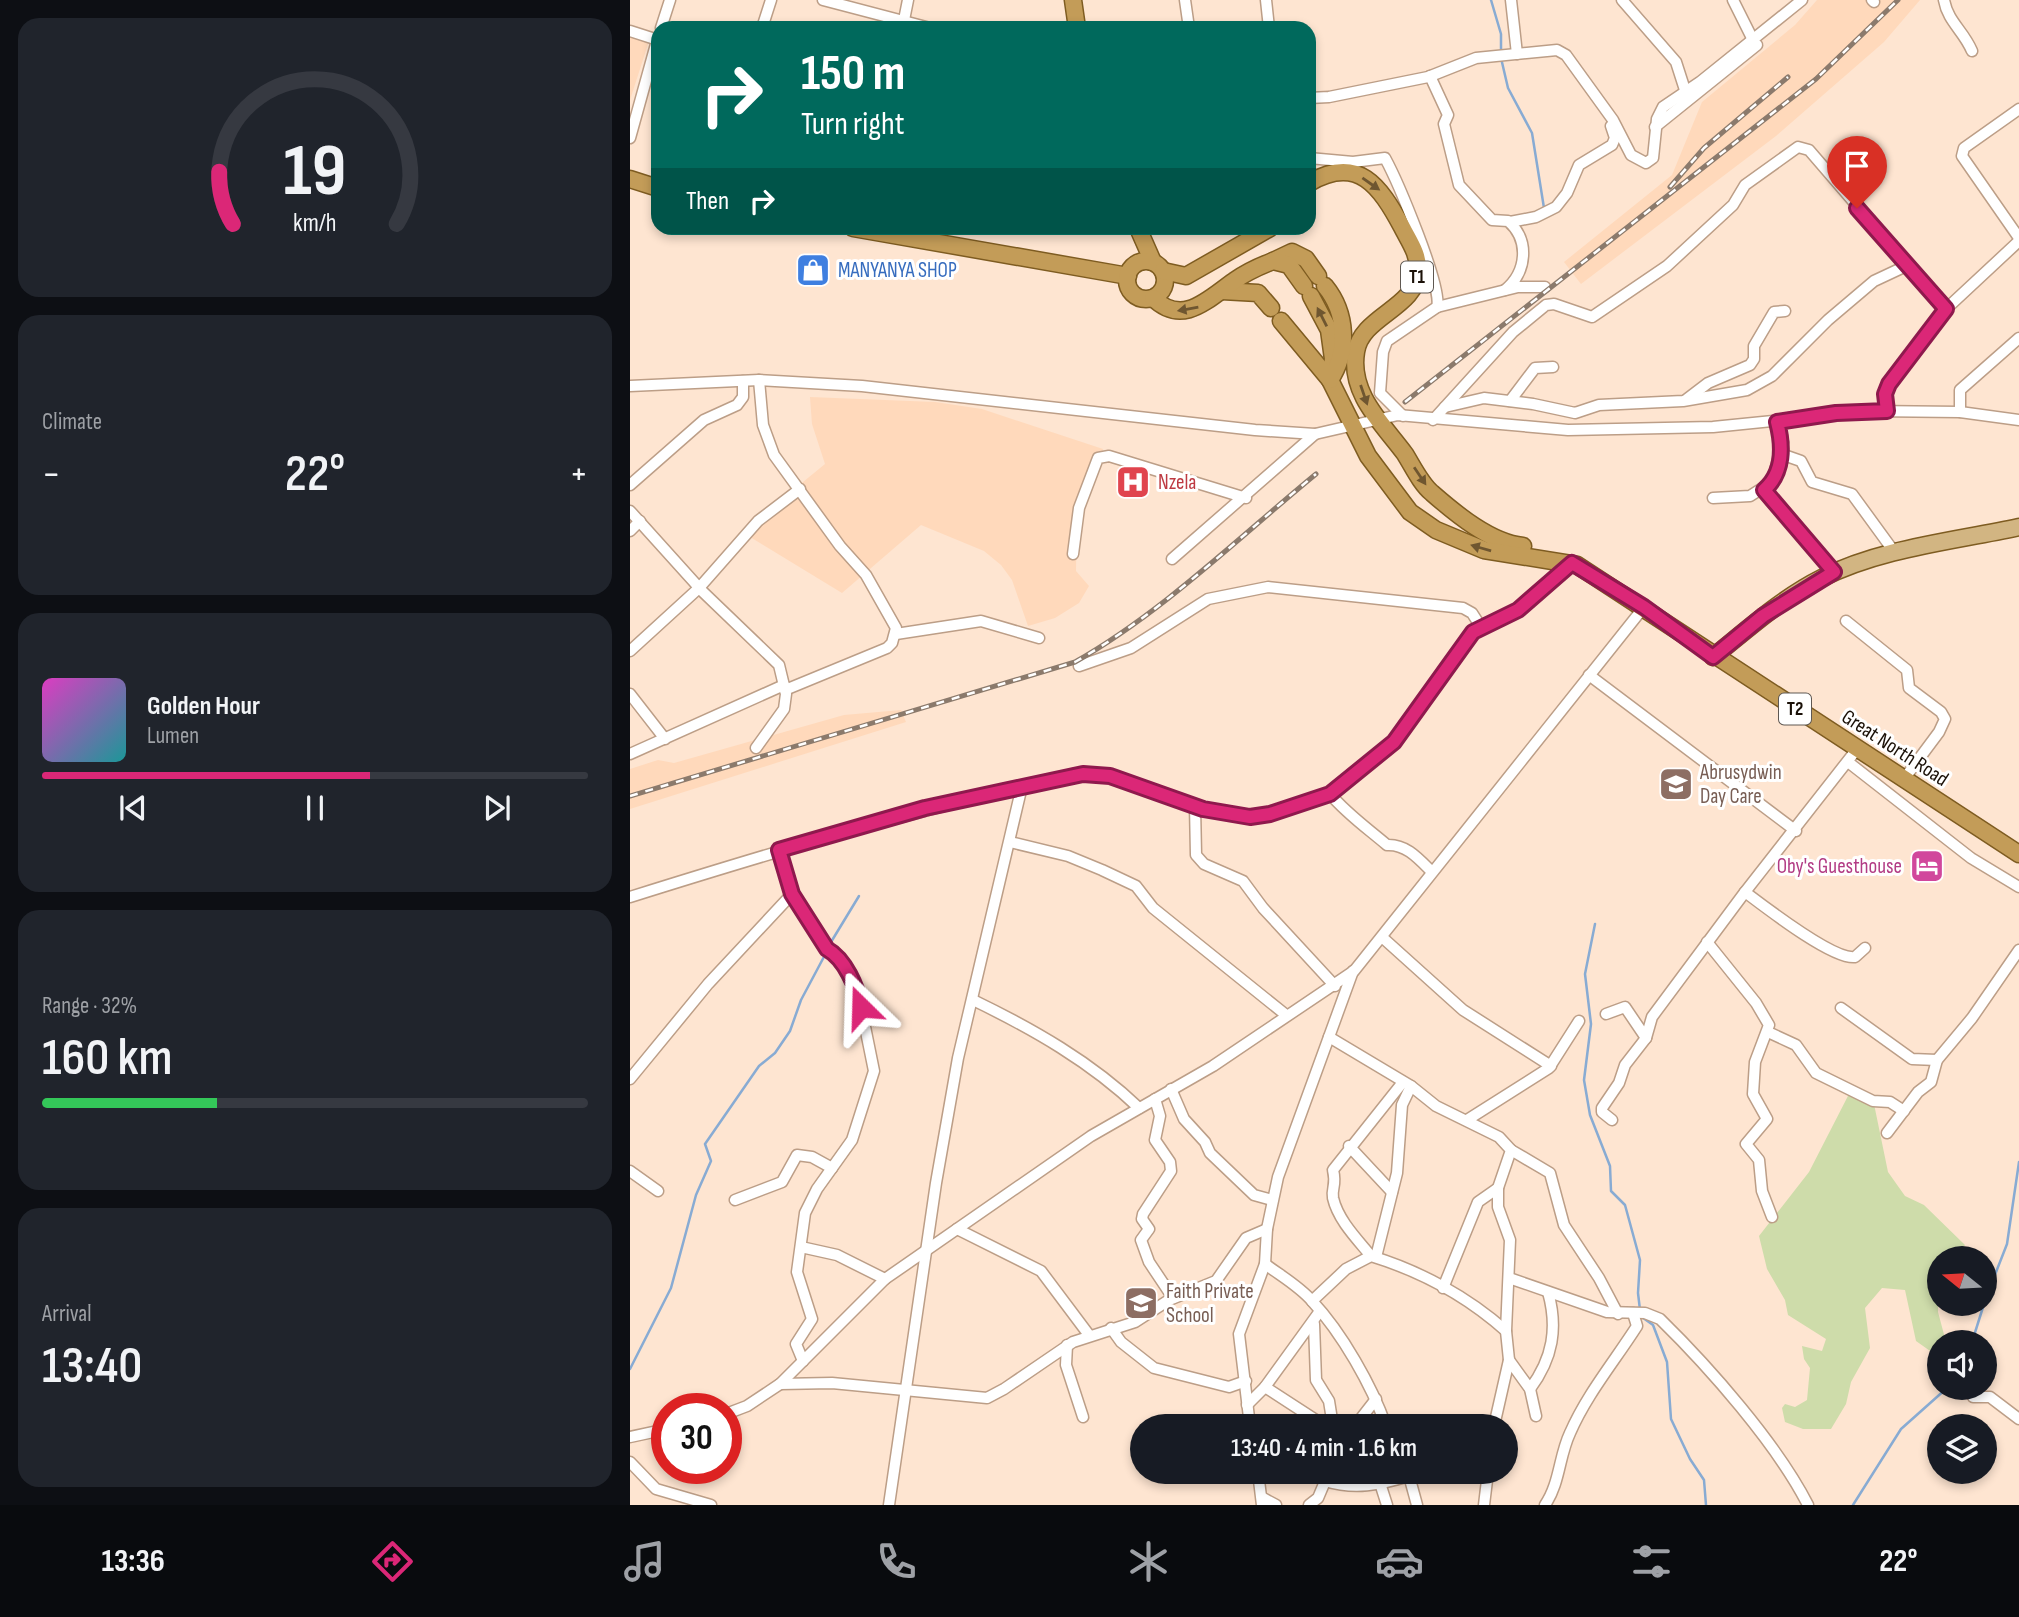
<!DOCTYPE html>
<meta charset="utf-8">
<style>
body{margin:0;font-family:"Sofia Sans Condensed",sans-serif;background:#20242c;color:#f1f3f6;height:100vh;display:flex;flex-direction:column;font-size:26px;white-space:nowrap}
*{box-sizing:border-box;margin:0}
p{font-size:23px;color:#9ea1a6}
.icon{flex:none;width:38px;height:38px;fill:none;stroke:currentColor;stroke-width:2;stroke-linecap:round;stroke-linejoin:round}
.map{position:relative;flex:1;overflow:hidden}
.side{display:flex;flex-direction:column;gap:18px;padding:18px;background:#0d0f14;width:630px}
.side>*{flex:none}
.hud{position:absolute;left:21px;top:21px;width:665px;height:214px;border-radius:21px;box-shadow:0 4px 10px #0003;background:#00695c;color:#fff;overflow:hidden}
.needle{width:46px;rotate:288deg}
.tools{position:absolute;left:1297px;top:1246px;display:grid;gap:14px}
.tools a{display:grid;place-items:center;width:70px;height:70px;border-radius:50%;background:#171b24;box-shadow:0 4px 10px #0003;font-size:35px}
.speed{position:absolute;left:21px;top:1393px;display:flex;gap:14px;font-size:35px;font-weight:700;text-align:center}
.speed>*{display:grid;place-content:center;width:91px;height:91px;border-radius:50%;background:#171b24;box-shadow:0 4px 10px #0003;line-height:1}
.speed .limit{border:10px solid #d22;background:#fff;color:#111}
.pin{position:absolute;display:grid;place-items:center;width:60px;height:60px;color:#fff;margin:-72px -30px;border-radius:50% 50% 50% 0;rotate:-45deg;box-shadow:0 0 7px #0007}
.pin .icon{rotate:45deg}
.me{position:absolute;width:77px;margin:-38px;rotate:338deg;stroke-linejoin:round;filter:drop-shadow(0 0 5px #0008)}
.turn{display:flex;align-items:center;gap:24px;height:147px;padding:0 35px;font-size:32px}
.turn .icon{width:91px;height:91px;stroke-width:2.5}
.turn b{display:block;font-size:49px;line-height:60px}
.then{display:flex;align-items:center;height:66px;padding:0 35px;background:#0003;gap:14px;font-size:26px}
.big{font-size:52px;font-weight:600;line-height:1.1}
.side .tile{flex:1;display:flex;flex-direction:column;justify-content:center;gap:10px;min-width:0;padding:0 24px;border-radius:21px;background:#20242c}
.side .dial{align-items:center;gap:0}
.dial svg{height:182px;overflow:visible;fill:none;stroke:#363941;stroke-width:7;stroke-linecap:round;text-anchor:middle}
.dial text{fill:#f1f3f6;stroke:none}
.song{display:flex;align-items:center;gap:21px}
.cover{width:84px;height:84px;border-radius:10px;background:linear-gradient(135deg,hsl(310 70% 55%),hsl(180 70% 35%))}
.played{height:7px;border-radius:4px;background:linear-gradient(90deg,#db2777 60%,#363941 60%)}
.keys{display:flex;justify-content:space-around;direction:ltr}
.heat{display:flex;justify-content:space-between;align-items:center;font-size:38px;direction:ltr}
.charge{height:10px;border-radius:5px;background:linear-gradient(90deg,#34c759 32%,#363941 0)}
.trip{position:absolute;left:500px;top:1414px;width:388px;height:70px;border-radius:35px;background:#171b24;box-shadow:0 4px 10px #0003;font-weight:600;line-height:70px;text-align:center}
.menu{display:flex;height:112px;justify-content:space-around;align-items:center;background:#090b0e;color:#9ea1a6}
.menu .icon{width:49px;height:49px}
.menu .selected{color:#db2777}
.menu b{font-size:32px;color:#f1f3f6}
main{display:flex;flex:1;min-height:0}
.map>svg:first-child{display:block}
</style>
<main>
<section class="side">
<div class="tile dial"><svg viewBox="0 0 100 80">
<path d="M14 69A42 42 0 1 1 86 69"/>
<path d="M14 69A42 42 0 0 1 8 46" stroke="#db2777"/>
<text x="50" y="56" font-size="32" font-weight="700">19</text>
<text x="50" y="72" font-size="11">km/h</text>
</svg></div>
<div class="tile"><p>Climate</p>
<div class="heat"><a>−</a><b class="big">22°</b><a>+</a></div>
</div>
<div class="tile">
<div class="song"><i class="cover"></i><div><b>Golden Hour</b><p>Lumen</p></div></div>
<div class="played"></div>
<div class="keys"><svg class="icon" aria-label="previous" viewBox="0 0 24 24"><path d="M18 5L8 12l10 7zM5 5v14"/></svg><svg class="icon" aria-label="pause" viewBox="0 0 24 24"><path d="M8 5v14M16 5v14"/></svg><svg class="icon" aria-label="next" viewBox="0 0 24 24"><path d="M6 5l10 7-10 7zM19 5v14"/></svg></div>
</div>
<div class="tile"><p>Range · 32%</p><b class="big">160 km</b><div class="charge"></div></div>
<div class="tile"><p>Arrival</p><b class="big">13:40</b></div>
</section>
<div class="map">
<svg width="1389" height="1505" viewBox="0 0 1389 1505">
<rect width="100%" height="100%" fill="#fee5d1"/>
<g fill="#ffd9bb">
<polygon points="1187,0 1290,0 1254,42 1146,136 951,284 934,262 1042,175 1072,102 1165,25"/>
<polygon points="0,34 19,41 0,100"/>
<polygon points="180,397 305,402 352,409 473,449 468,469 447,500 446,571 459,586 449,603 425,618 398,626 382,580 371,565 354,551 291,525 212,593 112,532 195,464 182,424"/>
<polygon points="271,710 276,722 0,809 0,769 28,760 44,763 214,715"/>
</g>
<polygon fill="#cedcaa" points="1219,1094 1244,1104 1258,1172 1275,1196 1294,1205 1335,1245 1326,1258 1309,1258 1308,1312 1316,1342 1309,1342 1309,1352 1303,1353 1286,1341 1275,1290 1252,1288 1235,1308 1240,1348 1221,1382 1216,1404 1201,1429 1173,1429 1155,1422 1152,1408 1155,1404 1165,1407 1177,1400 1180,1368 1174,1359 1172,1346 1192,1351 1196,1339 1158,1315 1155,1300 1137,1269 1129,1236 1179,1172"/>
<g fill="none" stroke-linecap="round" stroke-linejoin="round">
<g stroke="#88abd3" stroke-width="2.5">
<polyline points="861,0 871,34 871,51"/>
<polyline points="871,58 878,88 902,133 914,208"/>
<polyline points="965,924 955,974 961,1024 954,1080 960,1115 980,1166 981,1191 995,1205 1010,1260 1008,1293 1010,1310"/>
<polyline points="198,947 229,896"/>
<polyline points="1354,1303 1377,1244 1389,1162"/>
<polyline points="1009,1315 1023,1325 1037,1362 1041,1419 1060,1459 1074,1480 1076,1505"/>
<polyline points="1342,1342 1354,1304"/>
<polyline points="0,1369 41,1288 66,1195 81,1161 75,1144 129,1066 145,1053 160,1031 171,1000 196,953"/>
<polyline points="1223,1505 1271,1429 1317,1388"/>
</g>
<g stroke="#bc9e87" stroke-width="13">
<g id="minor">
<polyline points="193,0 300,28"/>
<polyline points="555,0 559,28"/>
<polyline points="636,0 639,28"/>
<polyline points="881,0 887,54"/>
<polyline points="992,0 1046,62 1055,90"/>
<polyline points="1103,0 1122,38"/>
<polyline points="1242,0 1244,2"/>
<path d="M1314,0C1318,22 1333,30 1342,51"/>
<polyline points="274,20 278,0"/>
<polyline points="31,28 40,0"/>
<polyline points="132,28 141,0"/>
<polyline points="0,31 28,40"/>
<path d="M800,76L818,115L814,124L829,185L862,220L878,221C900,240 897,272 875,290"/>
<polyline points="679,98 699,97 798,77 846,58 927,50 936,55 983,120 1001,155 1016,163 1023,158 1027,119 1033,107 1070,82 1172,0"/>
<polyline points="1389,109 1334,148 1332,156 1389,238"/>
<polyline points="1025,127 1127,45"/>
<polyline points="0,138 28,37"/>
<path d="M679,158L723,162L755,158C767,180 813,288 807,307L757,341L753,352L750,393L773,416"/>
<polyline points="880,222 906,217 926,207 937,193 949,165 982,145 985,138 981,126"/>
<polyline points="807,307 888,287 915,287"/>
<polyline points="129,380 133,425 144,455 210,546 236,575 266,628 262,643 257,648 155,690"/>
<polyline points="0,386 129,380 232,386 625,430 685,434 768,415 938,430 1083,427 1240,411 1330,412 1389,420"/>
<polyline points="1057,399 1078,383 1120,365 1124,359 1124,346 1144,312 1155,311"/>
<polyline points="880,401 905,368 923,367"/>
<polyline points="815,407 854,398 903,404 945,413 969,405 1053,401 1117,390 1142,376 1198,320 1244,281 1276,266"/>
<polyline points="1257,411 1255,394 1259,384 1316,309 1389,241"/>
<polyline points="1330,412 1330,390 1389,338"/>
<polyline points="803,420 883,332 916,305 924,304 962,317 1037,266 1103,205 1115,185 1168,147 1179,150 1316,309"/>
<polyline points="1151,454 1171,461 1182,482 1222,494 1265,553"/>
<polyline points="0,485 74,420 107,405 113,397 113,381"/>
<polyline points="1134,490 1204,572"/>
<polyline points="1083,498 1120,496 1142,482 1153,442 1147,422"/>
<polyline points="0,511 73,592 149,665 156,694 154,709 126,748"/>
<polyline points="0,531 10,521"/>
<polyline points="443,554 449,508 468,458 479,456 616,498"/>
<polyline points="542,559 685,434"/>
<polyline points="1216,621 1277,670 1279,688 1311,712 1315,719 1309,732 1274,779"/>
<polyline points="266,634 351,621 409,638"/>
<polyline points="0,651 69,588 128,521 170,489"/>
<polyline points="449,666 501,648 578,599 638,587 833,608 842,613 851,627"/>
<polyline points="959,675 1166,831"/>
<polyline points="0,694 35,739"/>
<polyline points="0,754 154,685"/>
<polyline points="1218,762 1341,858 1389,887"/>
<path d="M700,794C717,814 737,828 757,845C776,844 788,858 802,872"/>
<polyline points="565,806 566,855 574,864 613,881 633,908 705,986"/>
<polyline points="380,842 438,856 472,870 506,886 523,908 656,1015"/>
<path d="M1115,892C1135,907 1203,960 1225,957L1235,948"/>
<polyline points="162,894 197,949 206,954 229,997 244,1071 222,1140 187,1189 175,1213 167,1272 182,1319 166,1344 173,1361"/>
<path d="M0,897C150,850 299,805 453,774L479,776L573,809L620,817L640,814L700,794L764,742L843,632L888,609L942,563"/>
<polyline points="753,938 833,1010 921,1066"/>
<polyline points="1077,942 1126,1003 1139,1025 1125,1062 1123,1094 1137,1119 1116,1144 1129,1160 1132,1191 1142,1217"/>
<path d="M343,1000C403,1029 461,1062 509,1108"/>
<polyline points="1211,1008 1282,1059 1307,1060"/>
<polyline points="976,1014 995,1007 1016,1038"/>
<polyline points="1138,1032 1166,1045 1186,1073 1243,1101 1260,1102 1274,1111"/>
<polyline points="699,1037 781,1086 806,1106 869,1137 881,1150 868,1188 868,1207 880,1240 876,1331 879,1360 864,1426"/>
<polyline points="0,1079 78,984 162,894 149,850"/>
<polyline points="541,1089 554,1119 575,1142 580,1153 624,1195 642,1200"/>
<polyline points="525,1099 530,1116 525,1140 540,1162 541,1171 513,1214 512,1219 519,1229 511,1240 519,1262 543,1298"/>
<polyline points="837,1120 919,1068 949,1021"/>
<polyline points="982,1120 972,1112 972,1108 989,1083 995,1065 1016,1038 1022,1017 1115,892 1227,749"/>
<polyline points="1257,1133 1288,1092 1301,1082 1307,1060 1342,1018 1389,950"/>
<polyline points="719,1146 762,1192"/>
<polyline points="881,1150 920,1173 934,1225 969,1278 988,1314"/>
<polyline points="0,1171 28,1191"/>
<polyline points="105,1200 152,1182 167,1155 182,1157 202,1168"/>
<polyline points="327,1229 411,1271 459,1335"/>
<polyline points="171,1247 207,1255 255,1279"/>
<path d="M741,1256C727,1239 708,1220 703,1198C701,1188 707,1186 703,1170L773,1082"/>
<polyline points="746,1257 767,1173 772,1105 781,1086"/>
<path d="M635,1264C651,1276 669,1286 682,1301C712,1333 742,1386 756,1426"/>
<path d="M879,1278L977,1312L1015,1313L1030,1319C1079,1367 1147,1444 1178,1505"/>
<polyline points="813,1288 848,1202 868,1188"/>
<path d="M682,1301L716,1269L741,1256C790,1271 838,1297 876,1331"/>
<polyline points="684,1324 686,1380 699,1401 703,1426"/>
<polyline points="481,1328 491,1342 524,1368 599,1387 616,1381"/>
<polyline points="437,1345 436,1365 453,1417"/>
<polyline points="879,1360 900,1389 906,1416"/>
<polyline points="150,1384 202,1383 357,1398 374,1389 443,1342 505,1322 539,1300 586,1281 616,1238 637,1229"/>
<polyline points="635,1387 695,1426"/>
<path d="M900,1389C923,1358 928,1328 918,1292"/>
<polyline points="1343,1397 1360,1397 1389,1419"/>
<polyline points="617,1405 635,1387 690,1311"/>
<polyline points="96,1414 117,1406 150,1384 255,1279 461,1136 583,1066 724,971 1014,607"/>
<polyline points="620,1426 609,1334 635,1264 637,1229 648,1177 723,971"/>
<polyline points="725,1426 746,1399"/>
<polyline points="0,1437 37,1429"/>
<polyline points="0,1462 26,1489 81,1505"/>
<polyline points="628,1472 632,1505"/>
<polyline points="742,1472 749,1480 757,1505"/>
<polyline points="778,1472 787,1505"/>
<path d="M695,1481C725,1490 749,1485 779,1476"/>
<polyline points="633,1498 646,1505"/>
<polyline points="259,1505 306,1183 328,1058 392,786"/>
<polyline points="679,1505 688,1498 699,1472"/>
<polyline points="854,1505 858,1472"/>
<path d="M915,1505C930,1483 929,1456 940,1433C957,1394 984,1362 1007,1326L1003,1313"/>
</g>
</g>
<g stroke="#7e5c21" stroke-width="19">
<path id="primary" d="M1083,657C1118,629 1152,598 1192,578C1251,548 1325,541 1389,527"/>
</g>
<g stroke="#7e5c21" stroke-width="19">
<g id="trunk">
<polyline points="443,0 447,28"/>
<polyline points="0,179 28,188"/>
<path d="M679,183C728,154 750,186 772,227C779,241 789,254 788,271C787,308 731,316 726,352C719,394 753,424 775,454C783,467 791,484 802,493C826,514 861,543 893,546"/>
<polyline points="223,228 498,276"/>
<polyline points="508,228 523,262"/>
<circle cx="516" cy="280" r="19"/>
<polyline points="643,261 662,252 676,259 688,276"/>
<polyline points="533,271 556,276 640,228"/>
<polyline points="592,291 628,293 641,308"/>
<polyline points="681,296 699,330 703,359 700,380 738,456 780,512 806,530 854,550 947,565 1389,854"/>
<path d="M523,298C553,327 578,299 604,281C615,273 630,266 643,261L659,265L674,286"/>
<path d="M651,321L700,380C719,351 717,313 695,286"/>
</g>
</g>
<use href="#minor" stroke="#fff" stroke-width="10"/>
<use href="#primary" stroke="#d2b582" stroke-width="16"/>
<use href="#trunk" stroke="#c39c58" stroke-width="16"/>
<g stroke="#8b7a6c" stroke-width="5">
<g id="rail">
<polyline points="1040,187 1074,148 1158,77"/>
<polyline points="775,402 1186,79 1268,0"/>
<path d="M0,796L445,662C533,612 608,538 686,474"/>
</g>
</g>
<use href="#rail" stroke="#fff" stroke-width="2.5" stroke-dasharray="8" stroke-linecap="butt"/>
</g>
<defs><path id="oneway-solid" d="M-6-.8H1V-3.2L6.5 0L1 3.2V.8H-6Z" transform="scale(1.75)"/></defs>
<g fill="#6f5630">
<use href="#oneway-solid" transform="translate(741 184) rotate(35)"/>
<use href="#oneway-solid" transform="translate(558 309) rotate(170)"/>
<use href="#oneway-solid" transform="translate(692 317) rotate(-117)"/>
<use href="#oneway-solid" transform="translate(734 395) rotate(71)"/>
<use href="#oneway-solid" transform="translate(790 476) rotate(56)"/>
<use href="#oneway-solid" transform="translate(851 548) rotate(-164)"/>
</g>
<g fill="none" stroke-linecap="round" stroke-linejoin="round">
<g stroke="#8e194d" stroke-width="18">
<path id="route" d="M231,1007C227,987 215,959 197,949L162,894L149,850L295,808L453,774L480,776L573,809L620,817L640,814L700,794L764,742L843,632L888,610L942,563L1014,607L1083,657L1133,616L1204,572L1134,490C1154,473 1153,445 1147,422L1206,413L1257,411L1255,394L1259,384L1316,309L1227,208"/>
</g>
<use href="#route" stroke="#db2777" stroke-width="12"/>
</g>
<defs>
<g id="shop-square" transform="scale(1.75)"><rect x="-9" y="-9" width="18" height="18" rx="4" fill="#3f7fe0" stroke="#fff"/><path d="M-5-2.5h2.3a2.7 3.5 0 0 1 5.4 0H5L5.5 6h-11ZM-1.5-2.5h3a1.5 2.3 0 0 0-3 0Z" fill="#fff"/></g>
<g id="hospital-square" transform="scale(1.75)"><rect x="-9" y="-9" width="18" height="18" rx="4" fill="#e0444e" stroke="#fff"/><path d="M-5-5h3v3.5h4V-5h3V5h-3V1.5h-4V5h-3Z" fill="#fff"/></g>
<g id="school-square" transform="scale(1.75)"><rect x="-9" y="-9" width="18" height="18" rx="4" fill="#8d6e63" stroke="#fff"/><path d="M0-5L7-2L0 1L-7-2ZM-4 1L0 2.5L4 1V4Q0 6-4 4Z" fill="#fff"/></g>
<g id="hotel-square" transform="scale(1.75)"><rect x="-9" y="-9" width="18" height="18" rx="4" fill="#d1479c" stroke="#fff"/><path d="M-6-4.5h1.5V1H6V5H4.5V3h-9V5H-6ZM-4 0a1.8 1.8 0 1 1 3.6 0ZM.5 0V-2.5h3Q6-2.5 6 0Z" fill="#fff"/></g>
</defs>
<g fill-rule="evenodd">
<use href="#shop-square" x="183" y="270"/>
<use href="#hospital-square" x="503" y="482"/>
<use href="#school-square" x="1046" y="784"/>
<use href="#hotel-square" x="1297" y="866"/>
<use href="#school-square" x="511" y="1303"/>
</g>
<g text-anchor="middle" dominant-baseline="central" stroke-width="6" stroke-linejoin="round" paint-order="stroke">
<g fill="#fff" stroke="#5f5852" stroke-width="2">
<rect x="771" y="261.5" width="32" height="31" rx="5"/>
<rect x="1149" y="693.5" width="32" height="31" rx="5"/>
</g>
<g font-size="19" font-weight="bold" fill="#1b1108">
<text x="787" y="277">T1</text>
<text x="1165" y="709">T2</text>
</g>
<g font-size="21" fill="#366cbe" stroke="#fff" text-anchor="start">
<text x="208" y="270">MANYANYA SHOP</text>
</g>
<g font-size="21" fill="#be3a42" stroke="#fff" text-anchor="start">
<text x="528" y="482">Nzela</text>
</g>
<g font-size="21" fill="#1b1108" stroke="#fff">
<text transform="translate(1265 748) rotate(33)">Great North Road</text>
</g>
<g font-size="21" fill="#785e54" stroke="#fff" text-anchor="start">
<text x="1070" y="772">Abrusydwin<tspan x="1070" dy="24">Day Care</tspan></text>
<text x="536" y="1291">Faith Private<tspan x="536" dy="24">School</tspan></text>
</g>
<g font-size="21" fill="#b23c85" stroke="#fff" text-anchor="end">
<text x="1272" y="866">Oby's Guesthouse</text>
</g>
</g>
</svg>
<div class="tools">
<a><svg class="needle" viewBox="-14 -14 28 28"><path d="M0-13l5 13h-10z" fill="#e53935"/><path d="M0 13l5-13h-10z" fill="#9ea1a6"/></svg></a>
<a><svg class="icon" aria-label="sound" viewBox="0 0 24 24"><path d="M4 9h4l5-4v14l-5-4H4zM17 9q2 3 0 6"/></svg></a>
<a><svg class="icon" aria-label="layers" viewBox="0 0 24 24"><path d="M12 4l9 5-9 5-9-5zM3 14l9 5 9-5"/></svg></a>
</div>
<div class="speed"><div class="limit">30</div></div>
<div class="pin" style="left:1227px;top:208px;background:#d93025"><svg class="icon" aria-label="arrive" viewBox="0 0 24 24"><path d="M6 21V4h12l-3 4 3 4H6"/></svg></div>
<svg class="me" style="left:231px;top:1007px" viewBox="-20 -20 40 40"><path d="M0-17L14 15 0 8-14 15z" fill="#db2777" stroke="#fff" stroke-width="4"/></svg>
<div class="trip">13:40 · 4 min · 1.6 km</div>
<div class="hud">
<div class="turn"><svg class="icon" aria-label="right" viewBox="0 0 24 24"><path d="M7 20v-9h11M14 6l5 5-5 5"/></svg><div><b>150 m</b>Turn right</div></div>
<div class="then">Then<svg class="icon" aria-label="right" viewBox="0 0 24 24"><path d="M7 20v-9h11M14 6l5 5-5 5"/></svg></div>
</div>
</div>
</main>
<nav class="menu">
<b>13:36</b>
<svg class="icon selected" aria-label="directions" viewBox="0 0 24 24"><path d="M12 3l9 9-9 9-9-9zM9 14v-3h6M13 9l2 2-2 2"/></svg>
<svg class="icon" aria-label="music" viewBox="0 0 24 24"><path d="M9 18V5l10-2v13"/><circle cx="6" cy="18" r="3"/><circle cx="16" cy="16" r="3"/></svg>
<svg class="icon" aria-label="phone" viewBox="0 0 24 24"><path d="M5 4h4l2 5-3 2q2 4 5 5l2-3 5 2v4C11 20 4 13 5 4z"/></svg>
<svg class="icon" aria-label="climate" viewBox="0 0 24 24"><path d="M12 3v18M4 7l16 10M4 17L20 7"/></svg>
<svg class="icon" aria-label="car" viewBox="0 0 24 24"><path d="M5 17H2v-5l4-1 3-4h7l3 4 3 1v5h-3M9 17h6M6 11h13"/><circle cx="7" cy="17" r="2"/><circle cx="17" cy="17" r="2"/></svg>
<svg class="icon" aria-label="filters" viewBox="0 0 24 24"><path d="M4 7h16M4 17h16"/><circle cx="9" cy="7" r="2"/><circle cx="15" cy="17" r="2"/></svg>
<b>22°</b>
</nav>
